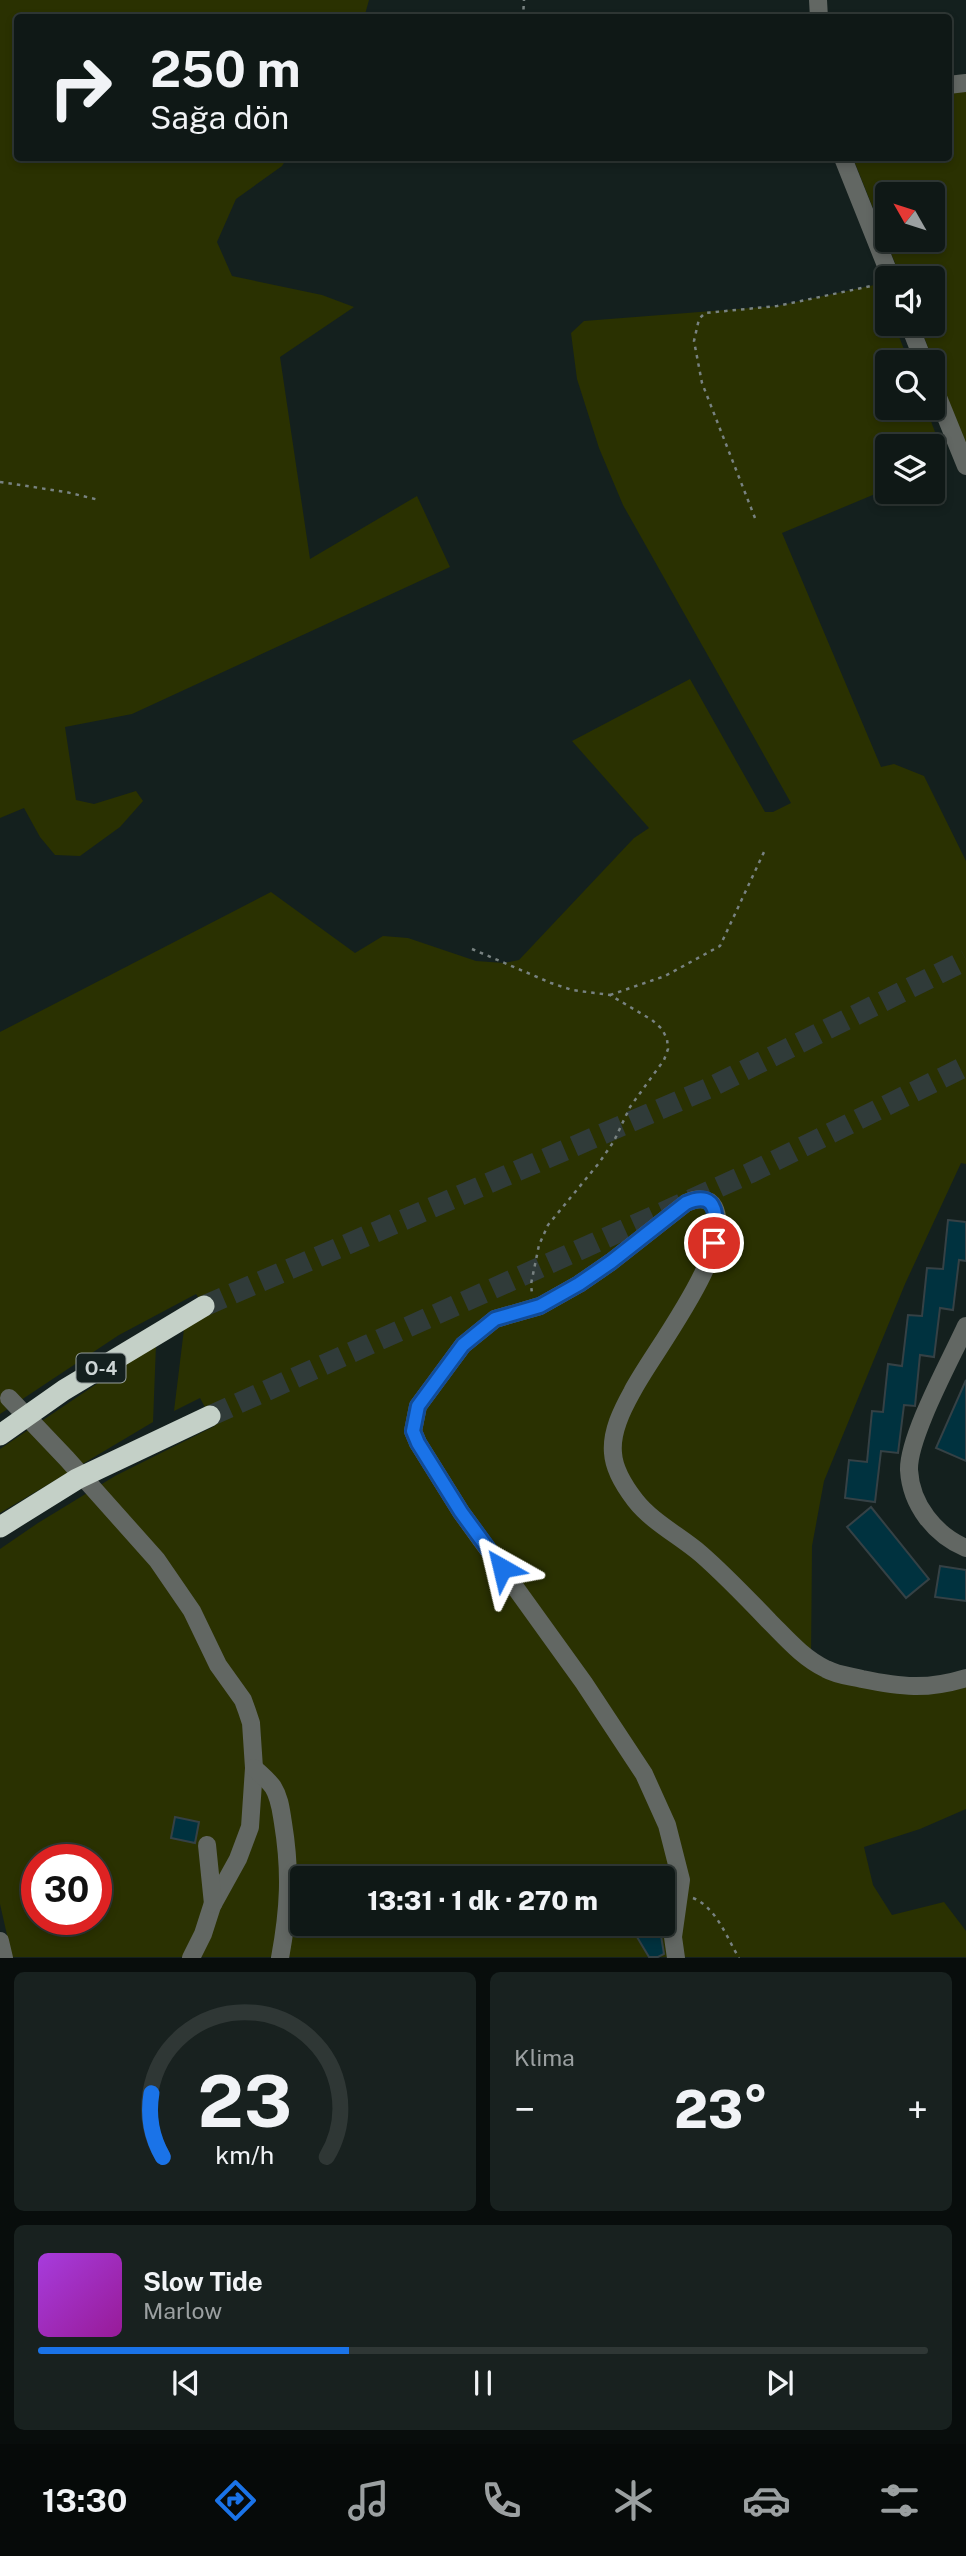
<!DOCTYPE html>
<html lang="tr">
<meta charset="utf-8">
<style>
body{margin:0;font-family:"Public Sans",sans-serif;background:#18211f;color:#f1f3f6;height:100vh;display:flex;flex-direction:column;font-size:26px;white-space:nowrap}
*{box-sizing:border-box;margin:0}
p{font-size:23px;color:#9ba0a1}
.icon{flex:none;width:38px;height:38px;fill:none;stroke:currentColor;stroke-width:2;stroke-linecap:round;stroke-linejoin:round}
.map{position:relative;height:1958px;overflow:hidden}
.sheet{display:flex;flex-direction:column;gap:14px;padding:14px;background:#080d0c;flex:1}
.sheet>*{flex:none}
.top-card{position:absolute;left:14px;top:14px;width:938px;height:147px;border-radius:7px;box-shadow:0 4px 10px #0003,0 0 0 2px #2f3735;background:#0f1816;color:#f1f3f6;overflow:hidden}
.needle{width:46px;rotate:309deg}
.fabs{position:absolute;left:875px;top:182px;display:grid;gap:14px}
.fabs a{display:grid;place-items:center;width:70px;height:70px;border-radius:7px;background:#0f1816;box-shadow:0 4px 10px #0003,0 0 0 2px #2f3735;font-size:35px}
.speed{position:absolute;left:21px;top:1844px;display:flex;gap:14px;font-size:35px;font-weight:700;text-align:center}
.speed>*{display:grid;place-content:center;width:91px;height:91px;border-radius:50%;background:#0f1816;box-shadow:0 4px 10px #0003,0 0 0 2px #2f3735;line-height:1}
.speed .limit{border:10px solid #d22;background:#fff;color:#111}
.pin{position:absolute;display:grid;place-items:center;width:60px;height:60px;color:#fff;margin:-30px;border:4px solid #fff;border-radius:50%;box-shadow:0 2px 7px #0007}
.me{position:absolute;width:77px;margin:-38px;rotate:323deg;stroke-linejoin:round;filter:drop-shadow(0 0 5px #0008)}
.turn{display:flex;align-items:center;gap:24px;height:147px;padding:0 21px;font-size:32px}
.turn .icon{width:91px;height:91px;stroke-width:2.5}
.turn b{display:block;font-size:49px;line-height:60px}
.big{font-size:52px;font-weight:800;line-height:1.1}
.sheet .tile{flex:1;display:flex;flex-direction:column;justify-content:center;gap:10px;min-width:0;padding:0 24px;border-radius:10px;background:#18211f}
.sheet .dial{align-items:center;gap:0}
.dial svg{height:182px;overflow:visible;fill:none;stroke:#2f3735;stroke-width:7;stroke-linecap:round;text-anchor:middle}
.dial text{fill:#f1f3f6;stroke:none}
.song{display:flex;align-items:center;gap:21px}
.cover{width:84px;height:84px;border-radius:10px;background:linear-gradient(135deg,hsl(280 70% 55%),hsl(300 70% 35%))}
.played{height:7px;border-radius:4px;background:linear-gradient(90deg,#1a73e8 35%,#2f3735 35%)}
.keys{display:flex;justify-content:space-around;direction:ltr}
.heat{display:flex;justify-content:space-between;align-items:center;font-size:38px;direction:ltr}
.sheet .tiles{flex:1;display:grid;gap:14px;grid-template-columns:1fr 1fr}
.tile:last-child{grid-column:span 2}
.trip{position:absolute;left:290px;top:1866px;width:385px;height:70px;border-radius:7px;background:#0f1816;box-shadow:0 4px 10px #0003,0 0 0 2px #2f3735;font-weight:800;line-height:70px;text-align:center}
.tab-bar{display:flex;height:112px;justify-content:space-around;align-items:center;background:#060a09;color:#9ba0a1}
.tab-bar .icon{width:49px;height:49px}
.tab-bar .selected{color:#1a73e8}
.tab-bar b{font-size:32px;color:#f1f3f6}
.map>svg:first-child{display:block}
</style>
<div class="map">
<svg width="966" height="1958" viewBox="0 0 966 1958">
<rect width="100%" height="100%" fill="#14201e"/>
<g fill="#2a3101" fill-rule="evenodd">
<polygon points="0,0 369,0 364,18 18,18 18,158 287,158 282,166 236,199 217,242 232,276 322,295 354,307 280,357 310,559 417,496 450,567 132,714 65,727 76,800 94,804 136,791 143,801 120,827 80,856 55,855 40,837 24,808 0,818"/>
<path d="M966,91V442H965L919,324H933V278H901L853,158H948L949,93ZM887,194H933V240H887Z"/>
<path d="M879,284L887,306V324H894L909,362H887V408H926L947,464L933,470V446H887V489L782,533L881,767L894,764L924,776L966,861V1164L961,1163L905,1284L824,1481L812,1546L811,1660L899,1687L966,1678V1809L920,1829L864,1847L873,1885L892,1915L944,1902L966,1931V1957H12L0,1904V1549L38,1523L115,1476L215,1426L200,1398L174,1411L184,1329L209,1313L196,1294L119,1335L0,1414V1032L271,892L355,953L383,936L408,938L476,961L504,963L519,960L634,838L649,828L572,741L690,679L765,812H773L791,803L623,505L599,448L577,379L571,333L584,321L777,306ZM37,1860H96V1920H37ZM303,1878H663V1923H303Z"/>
<polygon points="156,1344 153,1422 0,1513 0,1449"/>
</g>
<g fill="#00323f" stroke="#354145" stroke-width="2">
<polygon points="948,1220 966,1222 966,1261 959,1260 953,1310 940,1308 934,1357 920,1355 915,1406 904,1405 898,1453 881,1451 875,1502 845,1498 849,1460 867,1462 872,1411 883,1412 888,1364 902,1366 908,1315 922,1316 927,1268 943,1269"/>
<polygon points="966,1380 966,1461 936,1448"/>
<polygon points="871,1507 929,1579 906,1598 847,1527"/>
<polygon points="940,1566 966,1570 966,1601 935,1597"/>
<polygon points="175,1817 199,1822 195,1843 171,1838"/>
<polygon points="637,1923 659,1923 664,1954 658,1957 649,1957 637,1937"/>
</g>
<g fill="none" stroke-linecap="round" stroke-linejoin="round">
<g stroke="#303b39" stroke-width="21" stroke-dasharray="21 10" stroke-linecap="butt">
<polyline points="204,1306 709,1088 966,960"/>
<polyline points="210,1416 750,1173 966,1066"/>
</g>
<g stroke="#788281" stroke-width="2.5" stroke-dasharray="3.5 5" stroke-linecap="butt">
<polyline points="523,18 524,0"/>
<polyline points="0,482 66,492 99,500"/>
<polyline points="755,518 702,383 694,341 699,319 705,313 777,306 876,285"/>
<polyline points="472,949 551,983 572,990 610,995 652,1020 662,1029 667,1039 668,1049 664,1060 630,1107 614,1141 599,1163 548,1225 539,1245 531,1284 532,1294"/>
<polyline points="610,995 665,976 720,946 764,852"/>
<path d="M693,1898C716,1907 727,1938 739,1958"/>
</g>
<g stroke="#626763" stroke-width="18">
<polyline points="818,0 819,18"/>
<polyline points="948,85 966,83"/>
<polyline points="843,158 891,278"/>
<polyline points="909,324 924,362"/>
<polyline points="933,385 966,466"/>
<path d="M966,1326C951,1359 908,1437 909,1470C911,1505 935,1535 966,1548"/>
<polyline points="9,1398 67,1459 157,1560 192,1611 218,1665 243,1700 247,1711 251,1723 254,1768 250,1827 238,1859 212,1906 203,1934 191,1958"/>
<path d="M254,1768C261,1774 268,1780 273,1787C280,1798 281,1811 283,1823C291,1872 289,1909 280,1958"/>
<polyline points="207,1845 213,1904"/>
<polyline points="0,1941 4,1958"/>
<path d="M676,1958L673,1937L681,1880L667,1825L644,1774L584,1683L461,1512L418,1443L413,1431L418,1406L463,1345L495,1319L540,1306L579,1284L611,1262L686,1203C695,1199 708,1196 714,1207C736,1249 651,1354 632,1392C622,1410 611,1432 613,1453C614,1470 625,1487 635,1500C652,1522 680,1536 701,1554C725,1575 747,1598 769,1621C787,1639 803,1658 826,1669C837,1675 849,1676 862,1679C901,1687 927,1690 966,1678"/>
</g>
<g stroke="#c4d0c7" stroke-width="21">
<polyline points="0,1435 64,1390 204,1306"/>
<polyline points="0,1527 77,1479 210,1416"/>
</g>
</g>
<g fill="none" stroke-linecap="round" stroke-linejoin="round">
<g stroke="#114b97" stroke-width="18">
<path id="route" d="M502,1568L461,1512L418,1443L413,1431L418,1406L463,1345L495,1319L540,1306L579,1284L611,1262L686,1203C720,1188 717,1221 714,1243"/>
</g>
<use href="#route" stroke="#1a73e8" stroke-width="12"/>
</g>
<g text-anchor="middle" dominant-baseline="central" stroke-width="7" stroke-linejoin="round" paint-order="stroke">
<rect fill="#14201e" stroke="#969f9e" stroke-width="2" x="76.5" y="1353.5" width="49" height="29" rx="5"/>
<g font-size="18" font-weight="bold" fill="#ced6d5">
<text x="101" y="1368">O-4</text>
</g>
</g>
</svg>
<div class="fabs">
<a><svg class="needle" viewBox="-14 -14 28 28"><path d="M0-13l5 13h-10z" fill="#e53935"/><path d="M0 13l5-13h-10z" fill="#9ba0a1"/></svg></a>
<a><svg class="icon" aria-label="sound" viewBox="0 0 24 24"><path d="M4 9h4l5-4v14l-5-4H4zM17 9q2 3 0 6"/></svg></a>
<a><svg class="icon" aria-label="search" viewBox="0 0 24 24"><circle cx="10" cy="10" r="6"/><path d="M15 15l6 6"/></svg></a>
<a><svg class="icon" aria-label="layers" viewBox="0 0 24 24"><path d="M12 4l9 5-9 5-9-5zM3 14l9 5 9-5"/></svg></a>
</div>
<div class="speed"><div class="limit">30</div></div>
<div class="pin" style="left:714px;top:1243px;background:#d93025"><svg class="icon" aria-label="arrive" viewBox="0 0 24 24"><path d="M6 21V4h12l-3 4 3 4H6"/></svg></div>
<svg class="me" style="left:502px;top:1568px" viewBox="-20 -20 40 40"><path d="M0-17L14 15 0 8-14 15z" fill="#1a73e8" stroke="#fff" stroke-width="4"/></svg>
<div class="trip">13:31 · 1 dk · 270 m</div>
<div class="top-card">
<div class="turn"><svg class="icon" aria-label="right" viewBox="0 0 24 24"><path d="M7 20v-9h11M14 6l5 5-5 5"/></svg><div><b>250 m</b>Sağa dön</div></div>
</div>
</div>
<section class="sheet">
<div class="tiles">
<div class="tile dial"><svg viewBox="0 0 100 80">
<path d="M14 69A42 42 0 1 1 86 69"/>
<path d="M14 69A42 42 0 0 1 9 41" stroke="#1a73e8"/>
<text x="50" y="56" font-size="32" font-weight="700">23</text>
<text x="50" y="72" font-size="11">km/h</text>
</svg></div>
<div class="tile"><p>Klima</p>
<div class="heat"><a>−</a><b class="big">23°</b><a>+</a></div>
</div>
<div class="tile">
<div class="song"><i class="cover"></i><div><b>Slow Tide</b><p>Marlow</p></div></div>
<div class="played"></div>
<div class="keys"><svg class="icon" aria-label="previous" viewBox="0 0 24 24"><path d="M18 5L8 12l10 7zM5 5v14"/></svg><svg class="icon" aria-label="pause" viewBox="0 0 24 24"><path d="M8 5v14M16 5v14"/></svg><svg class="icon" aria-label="next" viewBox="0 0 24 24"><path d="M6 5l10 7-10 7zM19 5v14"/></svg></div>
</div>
</div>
</section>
<nav class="tab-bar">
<b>13:30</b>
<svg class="icon selected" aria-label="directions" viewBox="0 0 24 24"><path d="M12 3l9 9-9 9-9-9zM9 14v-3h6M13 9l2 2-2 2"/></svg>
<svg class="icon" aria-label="music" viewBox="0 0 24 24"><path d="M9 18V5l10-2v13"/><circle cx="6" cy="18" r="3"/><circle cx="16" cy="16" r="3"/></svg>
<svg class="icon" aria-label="phone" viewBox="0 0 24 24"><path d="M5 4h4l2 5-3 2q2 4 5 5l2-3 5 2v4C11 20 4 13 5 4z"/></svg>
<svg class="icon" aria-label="climate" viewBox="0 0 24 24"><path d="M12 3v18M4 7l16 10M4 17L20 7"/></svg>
<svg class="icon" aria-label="car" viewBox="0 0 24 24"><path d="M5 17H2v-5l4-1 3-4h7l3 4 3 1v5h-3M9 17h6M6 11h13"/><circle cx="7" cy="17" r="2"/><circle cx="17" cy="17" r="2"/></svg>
<svg class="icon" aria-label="filters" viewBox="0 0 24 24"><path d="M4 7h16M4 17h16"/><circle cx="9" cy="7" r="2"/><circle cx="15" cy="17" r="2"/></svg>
</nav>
